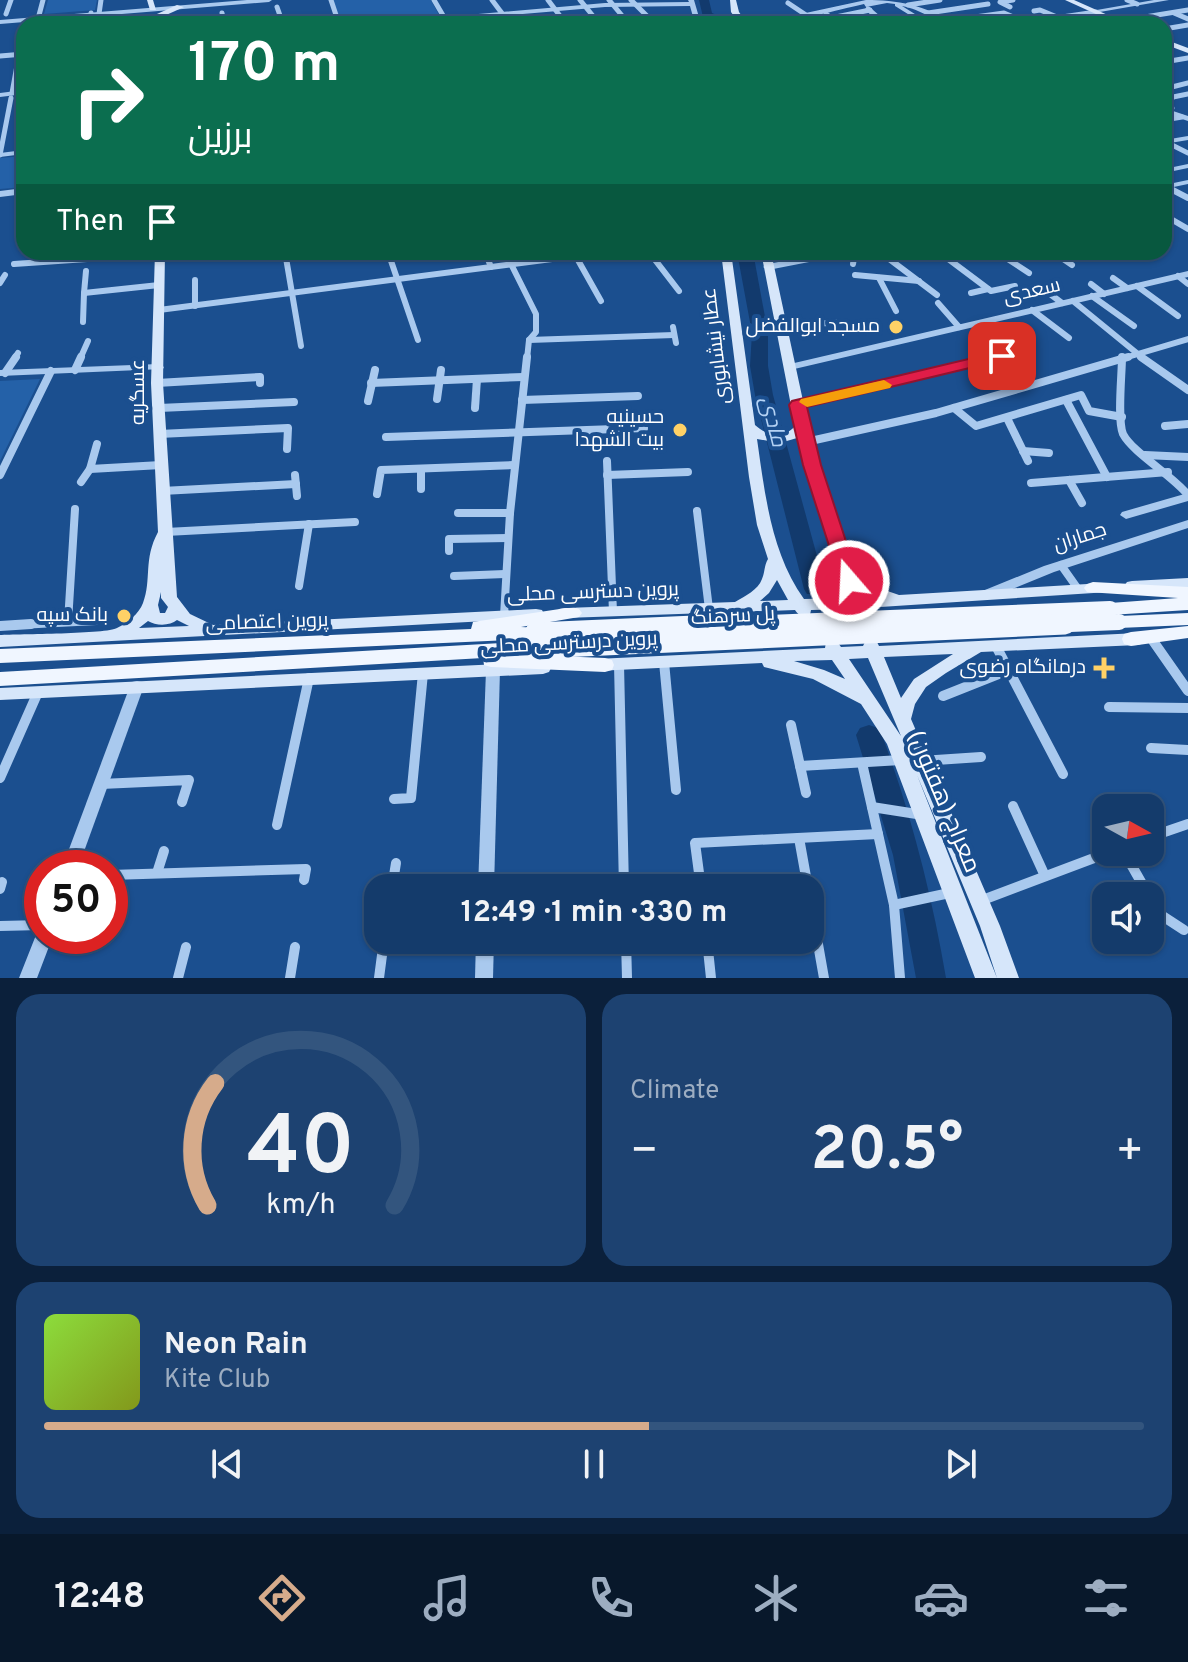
<!DOCTYPE html>
<meta charset="utf-8">
<style>
body{margin:0;font-family:Overpass,Cairo,sans-serif;background:#1d4271;color:#f1f3f6;height:100vh;display:flex;flex-direction:column;font-size:30px;white-space:nowrap}
*{box-sizing:border-box;margin:0}
p{font-size:26px;color:#9dadc1}
.icon{flex:none;width:44px;height:44px;fill:none;stroke:currentColor;stroke-width:2;stroke-linecap:round;stroke-linejoin:round}
.map{position:relative;height:978px;overflow:hidden}
.side{display:flex;flex-direction:column;gap:16px;padding:16px;background:#0b203b;flex:1}
.side>*{flex:none}
.banner{position:absolute;left:16px;top:16px;width:1156px;height:244px;border-radius:24px;box-shadow:0 2px 6px #0004,0 0 0 2px #33557e;background:#0b6e4f;color:#fff;overflow:hidden}
.needle{width:52px;rotate:98deg}
.buttons{position:absolute;left:1092px;top:794px;display:grid;gap:16px}
.buttons a{display:grid;place-items:center;width:72px;height:72px;border-radius:16px;background:#143b6b;box-shadow:0 2px 6px #0004,0 0 0 2px #33557e;font-size:40px}
.speed{position:absolute;left:24px;top:850px;display:flex;gap:16px;font-size:40px;font-weight:700;text-align:center}
.speed>*{display:grid;place-content:center;width:104px;height:104px;border-radius:50%;background:#143b6b;box-shadow:0 2px 6px #0004,0 0 0 2px #33557e;line-height:1}
.speed .limit{border:12px solid #d22;background:#fff;color:#111}
.pin{position:absolute;display:grid;place-items:center;width:68px;height:68px;color:#fff;margin:-34px;border-radius:16px;box-shadow:0 4px 12px #0006}
.me{position:absolute;width:88px;margin:-44px;rotate:341deg;stroke-linejoin:round;filter:drop-shadow(0 0 6px #0008)}
.turn{display:flex;align-items:center;gap:28px;height:168px;padding:0 40px;font-size:36px}
.turn .icon{width:104px;height:104px;stroke-width:2.5}
.turn b{display:block;font-size:56px;line-height:68px}
.then{display:flex;align-items:center;height:76px;padding:0 40px;background:#0003;gap:16px;font-size:30px}
.big{font-size:60px;font-weight:700;line-height:1.1}
.side .widget{flex:1;display:flex;flex-direction:column;justify-content:center;gap:12px;min-width:0;padding:0 28px;border-radius:24px;background:#1d4271}
.side .dial{align-items:center;gap:0}
.dial svg{height:208px;overflow:visible;fill:none;stroke:#33557e;stroke-width:7;stroke-linecap:round;text-anchor:middle}
.dial text{fill:#f1f3f6;stroke:none}
.song{display:flex;align-items:center;gap:24px}
.cover{width:96px;height:96px;border-radius:12px;background:linear-gradient(135deg,hsl(90 70% 55%),hsl(70 70% 35%))}
.played{height:8px;border-radius:4px;background:linear-gradient(90deg,#d6ab8b 55%,#33557e 55%)}
.keys{display:flex;justify-content:space-around;direction:ltr}
.heat{display:flex;justify-content:space-between;align-items:center;font-size:44px;direction:ltr}
.side .tiles{flex:1;display:grid;gap:16px;grid-template-columns:1fr 1fr}
.widget:last-child{grid-column:span 2}
.trip{position:absolute;left:364px;top:874px;width:460px;height:80px;border-radius:24px;background:#143b6b;box-shadow:0 2px 6px #0004,0 0 0 2px #33557e;font-weight:700;line-height:80px;text-align:center}
.dock{display:flex;height:128px;justify-content:space-around;align-items:center;background:#08182b;color:#9dadc1}
.dock .icon{width:56px;height:56px}
.dock .selected{color:#d6ab8b}
.dock b{font-size:36px;color:#f1f3f6}
.map>svg:first-child{display:block}
</style>
<div class="map">
<svg width="1188" height="978" viewBox="0 0 1188 978">
<rect width="100%" height="100%" fill="#1b4f8f"/>
<g fill="#2461a8">
<polygon points="48,0 97,0 95,10 44,14"/>
<polygon points="333,0 431,0 440,17 341,24"/>
<polygon points="24,156 24,187 0,189 0,158"/>
<polygon points="40,379 0,461 0,381"/>
</g>
<g fill="none" stroke-linecap="round" stroke-linejoin="round">
<g fill="#123a6d" fill-rule="evenodd">
<polygon points="699,0 709,0 712,13 721,17 721,21 703,17"/>
<polygon points="737,252 753,252 768,333 768,366 773,395 826,589 823,594 807,594 804,589 755,395 750,366 752,333"/>
<path d="M869,725L878,728L882,735C911,814 932,895 946,978H916L893,855L856,735L860,728Z"/>
</g>
<g stroke="#a9c9ee" stroke-width="5">
<polyline points="331,0 339,24"/>
<polyline points="434,0 448,24"/>
<polyline points="492,0 510,24"/>
<polyline points="548,0 566,24"/>
<polyline points="580,0 593,16"/>
<polyline points="609,0 624,18"/>
<polyline points="631,0 655,24"/>
<polyline points="1127,0 1137,4"/>
<polyline points="788,3 806,15"/>
<polyline points="908,5 940,0"/>
<polyline points="277,7 283,24"/>
<polyline points="1010,7 1000,2 1013,0"/>
<polyline points="868,9 884,23"/>
<polyline points="1034,11 1040,10 1057,17"/>
<polyline points="222,13 224,24"/>
<polyline points="928,13 988,4"/>
<polyline points="1174,13 1188,19"/>
<polyline points="6,14 11,0"/>
<polyline points="99,14 101,0"/>
<polyline points="826,14 839,24"/>
<polyline points="831,18 870,10"/>
<polyline points="38,19 43,0"/>
<polyline points="823,20 826,24"/>
<polyline points="794,21 797,24"/>
<polyline points="946,21 1004,13 1030,24"/>
<polyline points="89,24 91,13"/>
<polyline points="1015,24 1096,12"/>
<polyline points="1102,24 1188,10"/>
<polyline points="1164,29 1188,25"/>
<polyline points="0,56 24,54"/>
<polyline points="1164,62 1188,58"/>
<polyline points="1164,89 1188,83"/>
<polyline points="12,93 24,27"/>
<polyline points="1166,111 1172,108 1169,103 1173,97 1188,94"/>
<polyline points="1164,120 1182,117"/>
<polyline points="1166,142 1188,153"/>
<polyline points="0,155 11,98"/>
</g>
<g stroke="#a9c9ee" stroke-width="6">
<polyline points="1167,187 1188,198"/>
<polyline points="1164,215 1188,229"/>
<polyline points="285,252 301,346"/>
<polyline points="388,252 418,340"/>
<polyline points="485,252 491,267"/>
<polyline points="649,252 679,291"/>
<polyline points="880,252 937,295"/>
<polyline points="939,252 991,291 1015,286"/>
<polyline points="997,252 1029,273"/>
<polyline points="1053,252 1072,265"/>
<polyline points="1112,252 1121,258"/>
<polyline points="574,253 601,301"/>
<polyline points="1137,258 1162,252"/>
<polyline points="14,264 160,254"/>
<polyline points="511,264 536,314 536,332 529,340 527,359"/>
<polyline points="853,264 855,252"/>
<polyline points="855,275 919,281"/>
<polyline points="1178,276 1188,284"/>
<polyline points="879,278 896,311"/>
<polyline points="1113,278 1127,288"/>
<polyline points="195,280 195,306"/>
<polyline points="0,283 5,275"/>
<polyline points="1091,284 1104,294"/>
<polyline points="1137,286 1178,316"/>
<polyline points="1046,291 1062,303"/>
<polyline points="84,293 86,271"/>
<polyline points="971,293 988,289"/>
<polyline points="1092,296 1134,326"/>
<polyline points="1073,301 1144,359"/>
<polyline points="938,303 959,327"/>
<polyline points="159,310 606,252"/>
<polyline points="1032,310 1069,338"/>
<polyline points="83,322 84,293 159,285"/>
<polyline points="781,326 844,322"/>
<polyline points="673,327 676,343"/>
<polyline points="529,340 674,335"/>
<polyline points="14,359 18,353"/>
<polyline points="80,359 88,341"/>
<polyline points="988,359 1032,348"/>
<polyline points="1121,359 1188,339"/>
</g>
<g stroke="#a9c9ee" stroke-width="8">
<path d="M1122,357C1122,374 1117,420 1123,434C1133,453 1172,475 1188,495"/>
<polyline points="1141,357 1188,390"/>
<polyline points="75,370 81,357"/>
<polyline points="5,373 16,357"/>
<polyline points="157,383 260,377 260,383"/>
<polyline points="371,383 523,377"/>
<polyline points="437,399 441,370"/>
<polyline points="522,400 638,396"/>
<polyline points="1066,400 1107,477"/>
<polyline points="368,401 375,370"/>
<polyline points="798,405 996,357"/>
<polyline points="159,408 294,402"/>
<polyline points="475,408 477,379"/>
<polyline points="954,408 976,426 1081,395 1089,411 1122,417"/>
<polyline points="1007,418 1028,461"/>
<polyline points="1165,426 1188,424"/>
<polyline points="591,431 592,441 595,440"/>
<polyline points="159,434 288,428 287,449"/>
<polyline points="386,437 644,428"/>
<polyline points="806,442 936,413 1128,357"/>
<polyline points="97,444 90,469 161,465"/>
<polyline points="1023,451 1049,453"/>
<polyline points="1145,455 1188,457"/>
<polyline points="607,461 613,612"/>
<polyline points="421,469 421,489"/>
<polyline points="0,475 51,371"/>
<polyline points="295,475 297,496"/>
<polyline points="607,475 688,472"/>
<polyline points="1069,480 1082,503"/>
<polyline points="81,482 90,469"/>
<polyline points="1031,483 1168,472"/>
<polyline points="162,491 296,484"/>
<polyline points="377,494 381,470 514,465"/>
<polyline points="697,511 709,609"/>
<polyline points="458,513 510,513"/>
<polyline points="166,532 355,522"/>
<polyline points="449,551 449,539 508,538"/>
<polyline points="1061,565 1078,589"/>
<polyline points="454,576 505,574"/>
<polyline points="299,586 309,524"/>
<polyline points="504,616 510,513 527,357"/>
<polyline points="68,622 75,509"/>
<polyline points="0,626 96,621"/>
</g>
<g stroke="#a9c9ee" stroke-width="10">
<polyline points="0,626 31,624"/>
<polyline points="1151,638 1188,691"/>
<polyline points="996,646 1063,774"/>
<polyline points="664,662 676,790"/>
<polyline points="619,664 624,888"/>
<polyline points="943,696 1011,669"/>
<polyline points="1109,707 1188,708"/>
<polyline points="791,725 806,793"/>
<polyline points="1151,748 1188,750"/>
<polyline points="921,761 981,757"/>
<polyline points="862,763 894,905 900,978"/>
<polyline points="800,766 901,760"/>
<polyline points="0,778 38,692"/>
<polyline points="101,784 189,780 182,802"/>
<polyline points="394,799 411,798 423,673"/>
<polyline points="1013,806 1045,876"/>
<polyline points="872,807 923,815"/>
<polyline points="277,825 309,678"/>
<polyline points="1150,837 1188,824"/>
<polyline points="799,838 808,888"/>
<polyline points="1124,852 1149,896"/>
<polyline points="157,873 164,851"/>
<polyline points="110,875 306,869 304,880"/>
<polyline points="392,888 396,863"/>
<polyline points="701,888 695,843 878,834"/>
<polyline points="0,889 2,882"/>
<polyline points="1150,897 1161,915 1184,930"/>
<polyline points="810,899 824,978"/>
<polyline points="980,901 1110,852"/>
<polyline points="894,905 954,892"/>
<polyline points="0,926 42,925"/>
<polyline points="626,940 627,978"/>
<polyline points="707,940 711,978"/>
<polyline points="178,978 186,947"/>
<polyline points="290,978 295,947"/>
<polyline points="379,978 384,940"/>
</g>
<g fill="#a9c9ee" fill-rule="evenodd">
<polygon points="247,0 272,0 269,2 0,24 0,20"/>
<polygon points="688,0 694,0 701,24 695,24 690,6 605,7 408,24 383,24 386,22 605,3 689,2"/>
<path d="M866,0C897,0 925,5 955,24C937,24 921,9 902,6L931,24H924L895,6V4L887,3L866,7L864,4C833,11 773,28 744,23L801,14Z"/>
<polygon points="1154,0 1169,0 1094,13 1091,11"/>
<polygon points="24,90 24,94 0,97 0,93"/>
<polygon points="1164,108 1188,116 1188,121 1164,113"/>
<polygon points="1188,136 1188,140 1164,144 1164,140"/>
<polygon points="24,150 24,154 0,157 0,153"/>
<polygon points="1188,164 1188,168 1164,173 1164,169"/>
<polygon points="1188,180 1188,184 1164,189 1164,185"/>
<polygon points="24,188 24,194 0,197 0,191"/>
<polygon points="831,252 850,252 845,255 768,270 763,267 768,264"/>
<polygon points="1188,271 1188,277 790,370 785,367 790,364"/>
<polygon points="159,364 164,367 163,369 0,376 0,370"/>
<polygon points="1188,493 1188,501 1126,519 1120,515 1122,512"/>
<polygon points="1188,520 1188,528 1054,572 990,598 980,598 978,595 980,592 1044,566"/>
<polygon points="493,665 498,666 500,670 494,888 478,888 486,670 488,666"/>
<polygon points="137,681 142,682 144,686 78,868 62,868 130,686 132,682"/>
<polygon points="42,929 42,936 53,936 37,978 19,978 38,930"/>
<polygon points="476,940 494,940 493,978 475,978"/>
</g>
<g fill="#d6e6fa" fill-rule="evenodd">
<polygon points="147,0 153,0 156,10 150,10"/>
<polygon points="730,0 736,0 739,12 746,22 755,24 706,24 710,22 738,22 731,12"/>
<polygon points="1065,0 1074,0 1128,24 1118,24"/>
<polygon points="177,5 184,7 155,20 148,18"/>
<polygon points="1164,39 1188,48 1188,53 1164,44"/>
<path d="M155,252H165L163,383L177,597L190,614L213,625L536,609L542,610L544,614L542,618L0,647V635C18,634 107,634 117,628C127,623 139,614 143,603C152,579 143,560 158,532L151,383ZM161,592V598L168,607L165,613H160L158,605ZM177,620L189,626L139,628L148,621C156,626 170,626 177,620Z"/>
<path d="M721,252H731L755,425C767,436 783,440 795,426L761,252H771L811,438L851,565L873,586L899,595L1104,583L1109,584L1112,588L1109,592L865,608L864,615H852L849,609L811,610L810,615C803,617 799,616 795,610L565,618L559,617L557,613L559,609L565,608L735,602C745,596 758,590 762,579C765,572 764,566 768,559L757,525L749,477ZM797,438L846,598L804,599C771,553 765,494 757,439L780,443ZM777,580L788,600L760,601L769,593ZM859,590L872,597H861Z"/>
<polygon points="1188,578 1188,588 1132,591 1127,590 1124,586 1127,582 1132,581"/>
<path d="M1138,633L1144,635L1146,639L1144,643L1138,645L981,652L946,673L926,687L915,704L911,719L1000,926L1019,978H997L980,926L917,775L997,978H975L887,744L861,704L813,679L764,667L762,663L596,671L590,669L588,665L590,661L596,659L825,648L826,642C834,640 837,641 841,647L863,646L865,642H877L879,646ZM953,654L914,679L901,698L884,657ZM868,658L901,736L849,659ZM832,660L845,679L824,670L794,661Z"/>
<polygon points="543,662 549,664 551,668 549,672 543,674 0,700 0,688"/>
</g>
<g fill="#f0f6ff" fill-rule="evenodd">
<polygon points="1093,582 1188,587 1188,610 1110,615 1104,613 1101,609 1104,605 1110,603 1178,598 1087,592 1084,588 1087,584"/>
<polygon points="573,607 579,609 582,613 579,617 521,627 541,628 544,633 541,638 535,639 0,663 0,649 471,629 473,622 479,621"/>
<polygon points="1188,613 1188,625 1119,628 1113,626 1110,622 1113,618 1119,616"/>
<polygon points="1188,626 1188,638 1131,646 1124,644 1122,639 1124,634 1131,632"/>
<polygon points="538,641 545,643 547,648 545,653 532,655 605,658 612,660 614,665 612,670 605,672 491,667 484,665 483,658 0,686 0,672"/>
</g>
<g stroke="#f0f6ff" stroke-width="16">
<polyline points="693,626 1110,609"/>
<polyline points="1021,626 1119,622"/>
</g>
<g stroke="#f0f6ff" stroke-width="21">
<polyline points="535,633 741,624"/>
<polyline points="538,648 1065,624"/>
</g>
</g>
<polygon fill="#e11d48" stroke="#92132f" stroke-width="2" points="1002,351 1010,356 1007,359 807,407 821,465 859,581 849,588 842,586 803,465 789,405 792,401"/>
<polygon fill="#f59e0b" points="884,380 892,385 890,388 807,407 799,402 801,399"/>
<g fill="#ffd166" stroke="#1b4f8f" stroke-width="3">
<circle cx="896" cy="327" r="8"/>
<circle cx="680" cy="430" r="8"/>
<circle cx="124" cy="616" r="8"/>
<path d="M1100 656h8v8h8v8h-8v8h-8v-8h-8v-8h8z"/>
</g>
<g text-anchor="middle" dominant-baseline="central" stroke-width="8" stroke-linejoin="round" paint-order="stroke">
<g font-size="20" fill="#fff" stroke="#1b4f8f">
<text transform="translate(1032 292) rotate(-13)">سعدی</text>
<text transform="translate(717 346) rotate(-97)">عطار نیشابوری</text>
<text transform="translate(139 392) rotate(-90)">عسگریه</text>
<text transform="translate(1080 538) rotate(-18)">جماران</text>
<text transform="translate(593 593) rotate(-2)">پروین دسترسی محلی</text>
<text transform="translate(733 617) rotate(-3)">پل سرهنگ</text>
<text transform="translate(267 623) rotate(-2)">پروین اعتصامی</text>
<text transform="translate(569 644) rotate(-3)">پروین درسترسی محلی</text>
</g>
<g font-size="20" fill="#fff" stroke="#1b4f8f" text-anchor="end">
<text x="880" y="327">مسجد ابوالفضل</text>
<text x="664" y="418">حسینیه<tspan x="664" dy="23">بیت الشهدا</tspan></text>
<text x="108" y="616">بانک سپه</text>
<text x="1086" y="668">درمانگاه رضوی</text>
</g>
<g font-size="22" font-style="italic" fill="#b5d3f5" stroke="#1b4f8f">
<text transform="translate(772 422) rotate(76)">مادی</text>
</g>
<g font-size="24" fill="#fff" stroke="#1b4f8f">
<text transform="translate(943 802) rotate(67)">معراج (هفتون)</text>
</g>
</g>
</svg>
<div class="buttons">
<a><svg class="needle" viewBox="-14 -14 28 28"><path d="M0-13l5 13h-10z" fill="#e53935"/><path d="M0 13l5-13h-10z" fill="#9dadc1"/></svg></a>
<a><svg class="icon" aria-label="sound" viewBox="0 0 24 24"><path d="M4 9h4l5-4v14l-5-4H4zM17 9q2 3 0 6"/></svg></a>
</div>
<div class="speed"><div class="limit">50</div></div>
<div class="pin" style="left:1002px;top:356px;background:#d93025"><svg class="icon" aria-label="arrive" viewBox="0 0 24 24"><path d="M6 21V4h12l-3 4 3 4H6"/></svg></div>
<svg class="me" style="left:849px;top:581px" viewBox="-20 -20 40 40"><circle r="17" fill="#e11d48" stroke="#fff" stroke-width="3"/><path d="M0-11L8 9 0 5-8 9z" fill="#fff"/></svg>
<div class="trip">12:49 · 1 min · 330 m</div>
<div class="banner">
<div class="turn"><svg class="icon" aria-label="right" viewBox="0 0 24 24"><path d="M7 20v-9h11M14 6l5 5-5 5"/></svg><div><b>170 m</b>برزین</div></div>
<div class="then">Then<svg class="icon" aria-label="arrive" viewBox="0 0 24 24"><path d="M6 21V4h12l-3 4 3 4H6"/></svg></div>
</div>
</div>
<section class="side">
<div class="tiles">
<div class="widget dial"><svg viewBox="0 0 100 80">
<path d="M14 69A42 42 0 1 1 86 69"/>
<path d="M14 69A42 42 0 0 1 17 22" stroke="#d6ab8b"/>
<text x="50" y="56" font-size="32" font-weight="700">40</text>
<text x="50" y="72" font-size="11">km/h</text>
</svg></div>
<div class="widget"><p>Climate</p>
<div class="heat"><a>−</a><b class="big">20.5°</b><a>+</a></div>
</div>
<div class="widget">
<div class="song"><i class="cover"></i><div><b>Neon Rain</b><p>Kite Club</p></div></div>
<div class="played"></div>
<div class="keys"><svg class="icon" aria-label="previous" viewBox="0 0 24 24"><path d="M18 5L8 12l10 7zM5 5v14"/></svg><svg class="icon" aria-label="pause" viewBox="0 0 24 24"><path d="M8 5v14M16 5v14"/></svg><svg class="icon" aria-label="next" viewBox="0 0 24 24"><path d="M6 5l10 7-10 7zM19 5v14"/></svg></div>
</div>
</div>
</section>
<nav class="dock">
<b>12:48</b>
<svg class="icon selected" aria-label="directions" viewBox="0 0 24 24"><path d="M12 3l9 9-9 9-9-9zM9 14v-3h6M13 9l2 2-2 2"/></svg>
<svg class="icon" aria-label="music" viewBox="0 0 24 24"><path d="M9 18V5l10-2v13"/><circle cx="6" cy="18" r="3"/><circle cx="16" cy="16" r="3"/></svg>
<svg class="icon" aria-label="phone" viewBox="0 0 24 24"><path d="M5 4h4l2 5-3 2q2 4 5 5l2-3 5 2v4C11 20 4 13 5 4z"/></svg>
<svg class="icon" aria-label="climate" viewBox="0 0 24 24"><path d="M12 3v18M4 7l16 10M4 17L20 7"/></svg>
<svg class="icon" aria-label="car" viewBox="0 0 24 24"><path d="M5 17H2v-5l4-1 3-4h7l3 4 3 1v5h-3M9 17h6M6 11h13"/><circle cx="7" cy="17" r="2"/><circle cx="17" cy="17" r="2"/></svg>
<svg class="icon" aria-label="filters" viewBox="0 0 24 24"><path d="M4 7h16M4 17h16"/><circle cx="9" cy="7" r="2"/><circle cx="15" cy="17" r="2"/></svg>
</nav>
